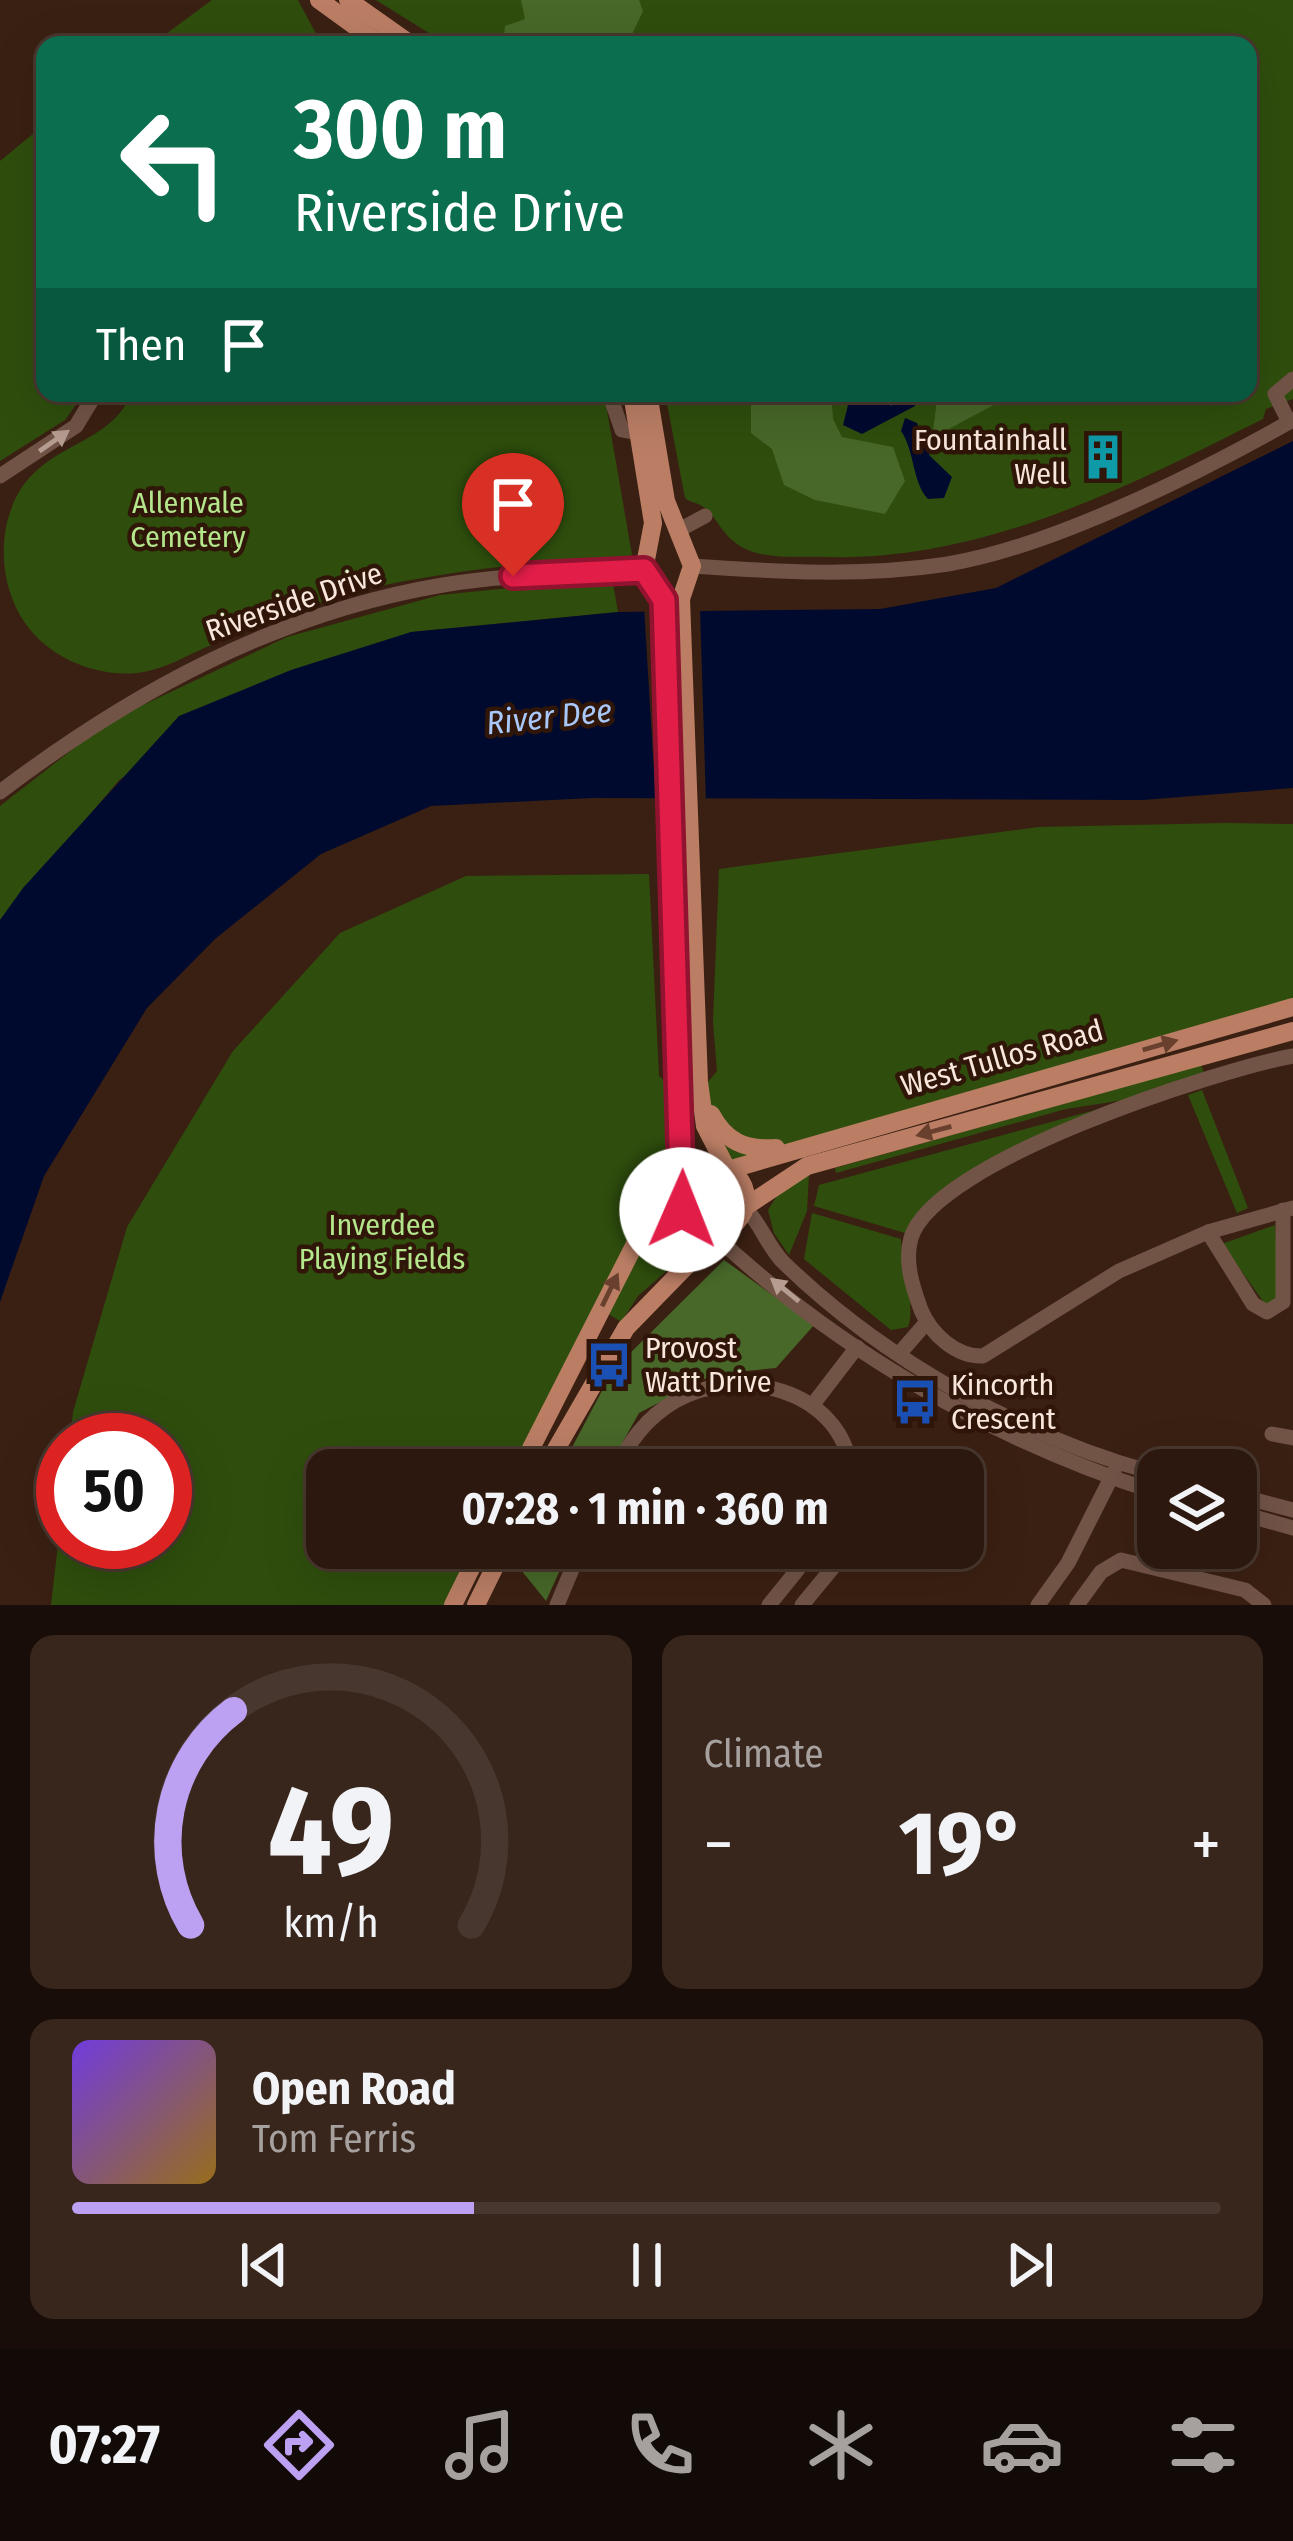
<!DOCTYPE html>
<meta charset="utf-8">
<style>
body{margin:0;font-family:"Fira Sans Condensed",sans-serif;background:#38251c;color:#f1f3f6;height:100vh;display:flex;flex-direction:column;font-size:45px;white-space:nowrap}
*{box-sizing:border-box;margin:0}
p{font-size:39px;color:#a6a09e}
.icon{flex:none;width:66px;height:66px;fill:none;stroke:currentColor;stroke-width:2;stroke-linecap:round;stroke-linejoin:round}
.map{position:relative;height:1605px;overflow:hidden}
.details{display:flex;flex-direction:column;gap:30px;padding:30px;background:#180d08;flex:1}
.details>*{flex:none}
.banner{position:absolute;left:36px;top:36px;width:1221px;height:366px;border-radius:24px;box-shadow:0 12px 48px #0002,0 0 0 3px #48372e;background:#0b6e4f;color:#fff;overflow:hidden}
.controls{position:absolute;left:1137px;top:1449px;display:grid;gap:24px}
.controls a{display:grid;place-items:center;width:120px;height:120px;border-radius:24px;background:#2c180e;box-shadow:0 12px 48px #0002,0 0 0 3px #48372e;font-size:60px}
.speed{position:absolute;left:36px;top:1413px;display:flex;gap:24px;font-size:60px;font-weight:700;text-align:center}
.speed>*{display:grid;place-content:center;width:156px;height:156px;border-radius:50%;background:#2c180e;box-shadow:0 12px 48px #0002,0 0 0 3px #48372e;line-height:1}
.speed .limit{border:18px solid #d22;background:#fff;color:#111}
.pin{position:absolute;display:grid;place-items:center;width:102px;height:102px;color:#fff;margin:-123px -51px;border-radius:50% 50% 50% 0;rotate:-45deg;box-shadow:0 0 12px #0007}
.pin .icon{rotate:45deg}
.me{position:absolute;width:132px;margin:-66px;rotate:1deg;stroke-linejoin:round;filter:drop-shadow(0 0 9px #0008)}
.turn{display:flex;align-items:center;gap:42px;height:252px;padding:0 60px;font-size:54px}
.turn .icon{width:156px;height:156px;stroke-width:2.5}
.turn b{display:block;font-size:84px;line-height:102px}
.then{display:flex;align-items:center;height:114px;padding:0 60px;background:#0003;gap:24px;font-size:45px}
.big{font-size:90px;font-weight:700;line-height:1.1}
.details .tile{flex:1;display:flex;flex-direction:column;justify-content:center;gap:18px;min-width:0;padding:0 42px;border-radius:24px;background:#38251c}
.details .dial{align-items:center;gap:0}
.dial svg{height:312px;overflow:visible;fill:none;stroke:#48372e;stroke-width:7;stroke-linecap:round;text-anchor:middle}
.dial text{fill:#f1f3f6;stroke:none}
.song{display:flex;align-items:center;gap:36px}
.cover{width:144px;height:144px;border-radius:18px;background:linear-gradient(135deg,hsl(260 70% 55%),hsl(40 70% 35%))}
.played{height:12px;border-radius:6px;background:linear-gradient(90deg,#bca0f2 35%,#48372e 35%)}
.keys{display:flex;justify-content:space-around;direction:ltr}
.heat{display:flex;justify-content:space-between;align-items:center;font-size:66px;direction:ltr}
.details .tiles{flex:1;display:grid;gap:30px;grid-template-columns:1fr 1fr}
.tile:last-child{grid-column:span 2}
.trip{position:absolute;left:306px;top:1449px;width:678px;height:120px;border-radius:24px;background:#2c180e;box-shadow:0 12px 48px #0002,0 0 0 3px #48372e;font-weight:700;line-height:120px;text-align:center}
.tab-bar{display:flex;height:192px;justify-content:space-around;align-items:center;background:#120a06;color:#a6a09e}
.tab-bar .icon{width:84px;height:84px}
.tab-bar .on{color:#bca0f2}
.tab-bar b{font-size:54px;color:#f1f3f6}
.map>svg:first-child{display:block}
</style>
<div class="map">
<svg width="1293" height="1605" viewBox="0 0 1293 1605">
<rect width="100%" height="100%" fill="#3a2012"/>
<g fill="#2f4e0d">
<polygon points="212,0 298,0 322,45 151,45"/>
<path d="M376,0H1293V399L1266,409L1263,419C1125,488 984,561 827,557C803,556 776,559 753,552C719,540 719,514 700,505C695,502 689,502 685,498L665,393H1248V45H448Z"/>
<polygon points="45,124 45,393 84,393 65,420 0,461 0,161"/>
<path d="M132,393H604L632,555C606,563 578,560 550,562C501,566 454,572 405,581C340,593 274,617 214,644C188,654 165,670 137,673C96,677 49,658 25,623C6,595 0,561 6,527C25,438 105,456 132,393Z"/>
<polygon points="612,578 618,612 411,632 120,779 0,920 0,806 109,721 287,637 440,595"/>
<polygon points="1226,823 1293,824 1293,1007 727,1169 700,1092 717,1071 713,1022 719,869 1039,827"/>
<polygon points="649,874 659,1076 682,1097 682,1187 651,1218 520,1470 327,1470 327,1548 481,1548 453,1605 51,1605 63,1501 63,1542 165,1542 165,1440 70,1440 73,1412 127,1227 233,1051 340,933 466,876"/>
<polygon points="1201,1065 1204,1073 1124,1100 1066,1109 836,1173 835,1168"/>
<polygon points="1202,1090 1248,1208 1237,1213 1188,1095"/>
<polygon points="1106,1107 935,1196 905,1233 814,1206 819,1185"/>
<polygon points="809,1174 807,1211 789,1255 774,1233 768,1210 779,1193"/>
<path d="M812,1213L901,1239C902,1268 916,1304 908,1327L891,1330L804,1259Z"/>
<polygon points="666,1217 686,1254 638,1296 621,1322 607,1313 646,1239"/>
<polygon points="1275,1225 1280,1294 1274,1303 1265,1304 1222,1244"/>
</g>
<g fill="#476829">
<polygon points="521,0 639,0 643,11 627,45 503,45 505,26 525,19"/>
<polygon points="751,393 831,393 833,419 842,437 893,447 905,481 885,514 815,500 784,485 772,449 751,433"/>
<polygon points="938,393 1016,393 932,438"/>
<polygon points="724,1260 814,1325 776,1368 714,1374 639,1413 607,1470 560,1470 613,1370"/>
<polygon points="520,1548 570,1548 546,1601 513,1560"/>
</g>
<g fill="#000a2f">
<polygon points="851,393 878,393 891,406 901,393 917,393 915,406 862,434 843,425"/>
<path d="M905,418L917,423L930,456L952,477L944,498L928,499C912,482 915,451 901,431Z"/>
<polygon points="1293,441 1293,788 1143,800 592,798 431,806 321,854 215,939 147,1008 44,1176 0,1302 0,920 23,888 179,716 291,670 411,632 618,612 880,609 996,588"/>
</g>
<polygon fill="#3a2012" points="644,607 700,608 706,804 656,804"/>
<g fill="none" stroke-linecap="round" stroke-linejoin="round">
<g stroke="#725447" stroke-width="15">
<polyline points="609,393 622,430 638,433"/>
<polyline points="1289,422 1275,394 1293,379"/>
<polyline points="0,476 76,426 96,393"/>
<polyline points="679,530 705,516"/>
<path d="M692,566C778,572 863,577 948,564C1054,546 1199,473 1293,420"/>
<path d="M0,792C132,692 276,613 443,585C510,574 576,574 644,570"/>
<path d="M1293,1056C1217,1070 934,1161 911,1238C904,1262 913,1288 921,1310C931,1334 956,1357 983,1356L1119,1271L1208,1232L1293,1208"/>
<path d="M745,1208C761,1224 767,1245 782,1261C882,1359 1023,1438 1158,1474"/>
<polyline points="1208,1232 1253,1304 1267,1312 1283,1302 1283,1210"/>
<path d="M712,1233C839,1352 993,1440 1158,1493"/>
<polyline points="899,1354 926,1323"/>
<polyline points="814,1403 857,1347"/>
<polyline points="1272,1434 1293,1438"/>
<path d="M615,1470C630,1441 646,1418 675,1401C739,1365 841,1389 851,1470"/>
<polyline points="1236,1495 1293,1510"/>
<polyline points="1236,1512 1293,1528"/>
<polyline points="557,1605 581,1548"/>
<polyline points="769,1605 815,1548"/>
<polyline points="802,1605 849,1548"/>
<polyline points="1038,1605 1068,1563 1114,1472"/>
<polyline points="1077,1605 1101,1572 1121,1560 1245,1590 1264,1605"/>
</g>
<g stroke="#bb7e65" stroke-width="18">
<polyline points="319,0 381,45"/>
<polyline points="348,0 412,45"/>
<polyline points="632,393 653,523 644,570 664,600 666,625 682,1187"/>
<polyline points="648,393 666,501 692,566 681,599 699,1082 705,1126 727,1169"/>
<path d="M711,1114C726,1142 745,1150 776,1148"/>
<circle cx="713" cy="1199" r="33"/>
<polyline points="728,1170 1293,1007"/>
<polyline points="745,1207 807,1166 1293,1031"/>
<polyline points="520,1470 639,1236 682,1189"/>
<polyline points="544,1470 626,1328 701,1251 710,1232"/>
<polyline points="453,1605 481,1548"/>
<polyline points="476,1605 504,1548"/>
</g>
</g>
<defs><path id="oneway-solid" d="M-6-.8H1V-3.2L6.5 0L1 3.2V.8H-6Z" transform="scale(3)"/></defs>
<g fill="#b69d92">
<use href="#oneway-solid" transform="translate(54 441) rotate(-35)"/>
<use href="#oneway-solid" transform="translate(785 1290) rotate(-141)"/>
</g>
<g fill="#68402d">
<use href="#oneway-solid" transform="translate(1160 1045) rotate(-16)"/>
<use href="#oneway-solid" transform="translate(934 1131) rotate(165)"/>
<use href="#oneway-solid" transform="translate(610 1290) rotate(-64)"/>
</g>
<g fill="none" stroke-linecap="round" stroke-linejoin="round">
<g stroke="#92132f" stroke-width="30">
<polyline id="route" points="513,576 644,570 664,600 682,1210"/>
</g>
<use href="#route" stroke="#e11d48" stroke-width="21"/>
</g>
<defs>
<g id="building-bare" transform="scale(3.6)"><path d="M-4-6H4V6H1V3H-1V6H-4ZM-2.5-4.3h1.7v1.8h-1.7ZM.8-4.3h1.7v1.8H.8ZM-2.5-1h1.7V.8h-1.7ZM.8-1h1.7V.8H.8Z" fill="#0f9aa8" stroke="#301608" stroke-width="2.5" paint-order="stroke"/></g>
<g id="bus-bare" transform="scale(3.6)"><path d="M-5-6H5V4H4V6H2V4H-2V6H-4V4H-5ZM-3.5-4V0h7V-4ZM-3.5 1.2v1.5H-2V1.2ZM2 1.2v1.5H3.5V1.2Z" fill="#1a4fb4" stroke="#301608" stroke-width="2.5" paint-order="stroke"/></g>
</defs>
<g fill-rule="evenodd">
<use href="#building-bare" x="1103" y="457"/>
<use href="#bus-bare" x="609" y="1365"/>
<use href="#bus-bare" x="915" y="1402"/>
</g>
<g text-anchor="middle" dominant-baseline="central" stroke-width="9" stroke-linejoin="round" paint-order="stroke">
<g font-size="30" fill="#f9e6dd" stroke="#301608" text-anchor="start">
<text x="1067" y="440" text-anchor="end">Fountainhall<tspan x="1067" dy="34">Well</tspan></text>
<text x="645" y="1348">Provost<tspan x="645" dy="34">Watt Drive</tspan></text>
<text x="951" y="1385">Kincorth<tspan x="951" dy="34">Crescent</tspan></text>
</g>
<g font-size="30" fill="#b4e68c" stroke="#301608">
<text x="188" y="503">Allenvale<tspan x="188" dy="34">Cemetery</tspan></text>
<text x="382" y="1225">Inverdee<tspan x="382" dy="34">Playing Fields</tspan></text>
</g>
<g font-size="30" fill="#f9e6dd" stroke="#301608">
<text transform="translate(294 602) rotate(-19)">Riverside Drive</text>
<text transform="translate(1002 1058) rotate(-16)">West Tullos Road</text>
</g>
<g font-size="33" font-style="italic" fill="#a8c8f9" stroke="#301608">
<text transform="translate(549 717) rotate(-6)">River Dee</text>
</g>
</g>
</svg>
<div class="controls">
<a><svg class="icon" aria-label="layers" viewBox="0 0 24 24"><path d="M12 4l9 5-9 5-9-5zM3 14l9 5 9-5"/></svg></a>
</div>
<div class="speed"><div class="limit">50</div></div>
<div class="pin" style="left:513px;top:576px;background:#d93025"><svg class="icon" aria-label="arrive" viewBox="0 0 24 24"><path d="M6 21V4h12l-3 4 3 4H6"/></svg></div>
<svg class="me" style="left:682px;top:1210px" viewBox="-20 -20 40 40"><circle r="19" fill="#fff"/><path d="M0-13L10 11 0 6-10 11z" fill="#e11d48"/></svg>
<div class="trip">07:28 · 1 min · 360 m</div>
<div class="banner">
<div class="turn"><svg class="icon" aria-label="left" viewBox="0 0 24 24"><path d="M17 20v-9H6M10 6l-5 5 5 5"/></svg><div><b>300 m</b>Riverside Drive</div></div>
<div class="then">Then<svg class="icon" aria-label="arrive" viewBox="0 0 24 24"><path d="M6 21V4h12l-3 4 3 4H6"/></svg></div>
</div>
</div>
<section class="details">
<div class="tiles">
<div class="tile dial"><svg viewBox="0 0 100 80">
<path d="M14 69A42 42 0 1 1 86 69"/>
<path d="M14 69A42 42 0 0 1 25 14" stroke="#bca0f2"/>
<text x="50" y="56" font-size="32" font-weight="700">49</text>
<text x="50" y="72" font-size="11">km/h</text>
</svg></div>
<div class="tile"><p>Climate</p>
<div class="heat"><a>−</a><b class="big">19°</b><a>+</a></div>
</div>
<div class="tile">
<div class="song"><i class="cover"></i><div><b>Open Road</b><p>Tom Ferris</p></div></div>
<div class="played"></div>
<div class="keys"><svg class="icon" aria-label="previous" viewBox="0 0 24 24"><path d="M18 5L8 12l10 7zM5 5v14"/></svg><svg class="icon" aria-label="pause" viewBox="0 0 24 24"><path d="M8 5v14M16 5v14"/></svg><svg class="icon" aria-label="next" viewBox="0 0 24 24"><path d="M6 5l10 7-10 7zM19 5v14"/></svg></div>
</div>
</div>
</section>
<nav class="tab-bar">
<b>07:27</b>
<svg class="icon on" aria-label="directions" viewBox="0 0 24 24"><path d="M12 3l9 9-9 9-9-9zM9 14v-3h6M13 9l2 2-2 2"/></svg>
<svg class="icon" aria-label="music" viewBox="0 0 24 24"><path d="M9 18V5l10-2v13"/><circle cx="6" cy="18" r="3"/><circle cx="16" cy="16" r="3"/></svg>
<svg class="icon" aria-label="phone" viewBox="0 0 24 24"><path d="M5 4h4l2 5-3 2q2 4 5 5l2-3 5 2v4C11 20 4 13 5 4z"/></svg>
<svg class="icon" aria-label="climate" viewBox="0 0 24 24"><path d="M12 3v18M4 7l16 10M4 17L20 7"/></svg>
<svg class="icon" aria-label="car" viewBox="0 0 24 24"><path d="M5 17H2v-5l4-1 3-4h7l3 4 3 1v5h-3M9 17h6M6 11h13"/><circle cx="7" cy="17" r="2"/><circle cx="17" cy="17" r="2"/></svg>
<svg class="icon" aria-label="filters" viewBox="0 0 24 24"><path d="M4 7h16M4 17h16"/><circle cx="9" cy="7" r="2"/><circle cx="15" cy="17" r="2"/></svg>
</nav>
